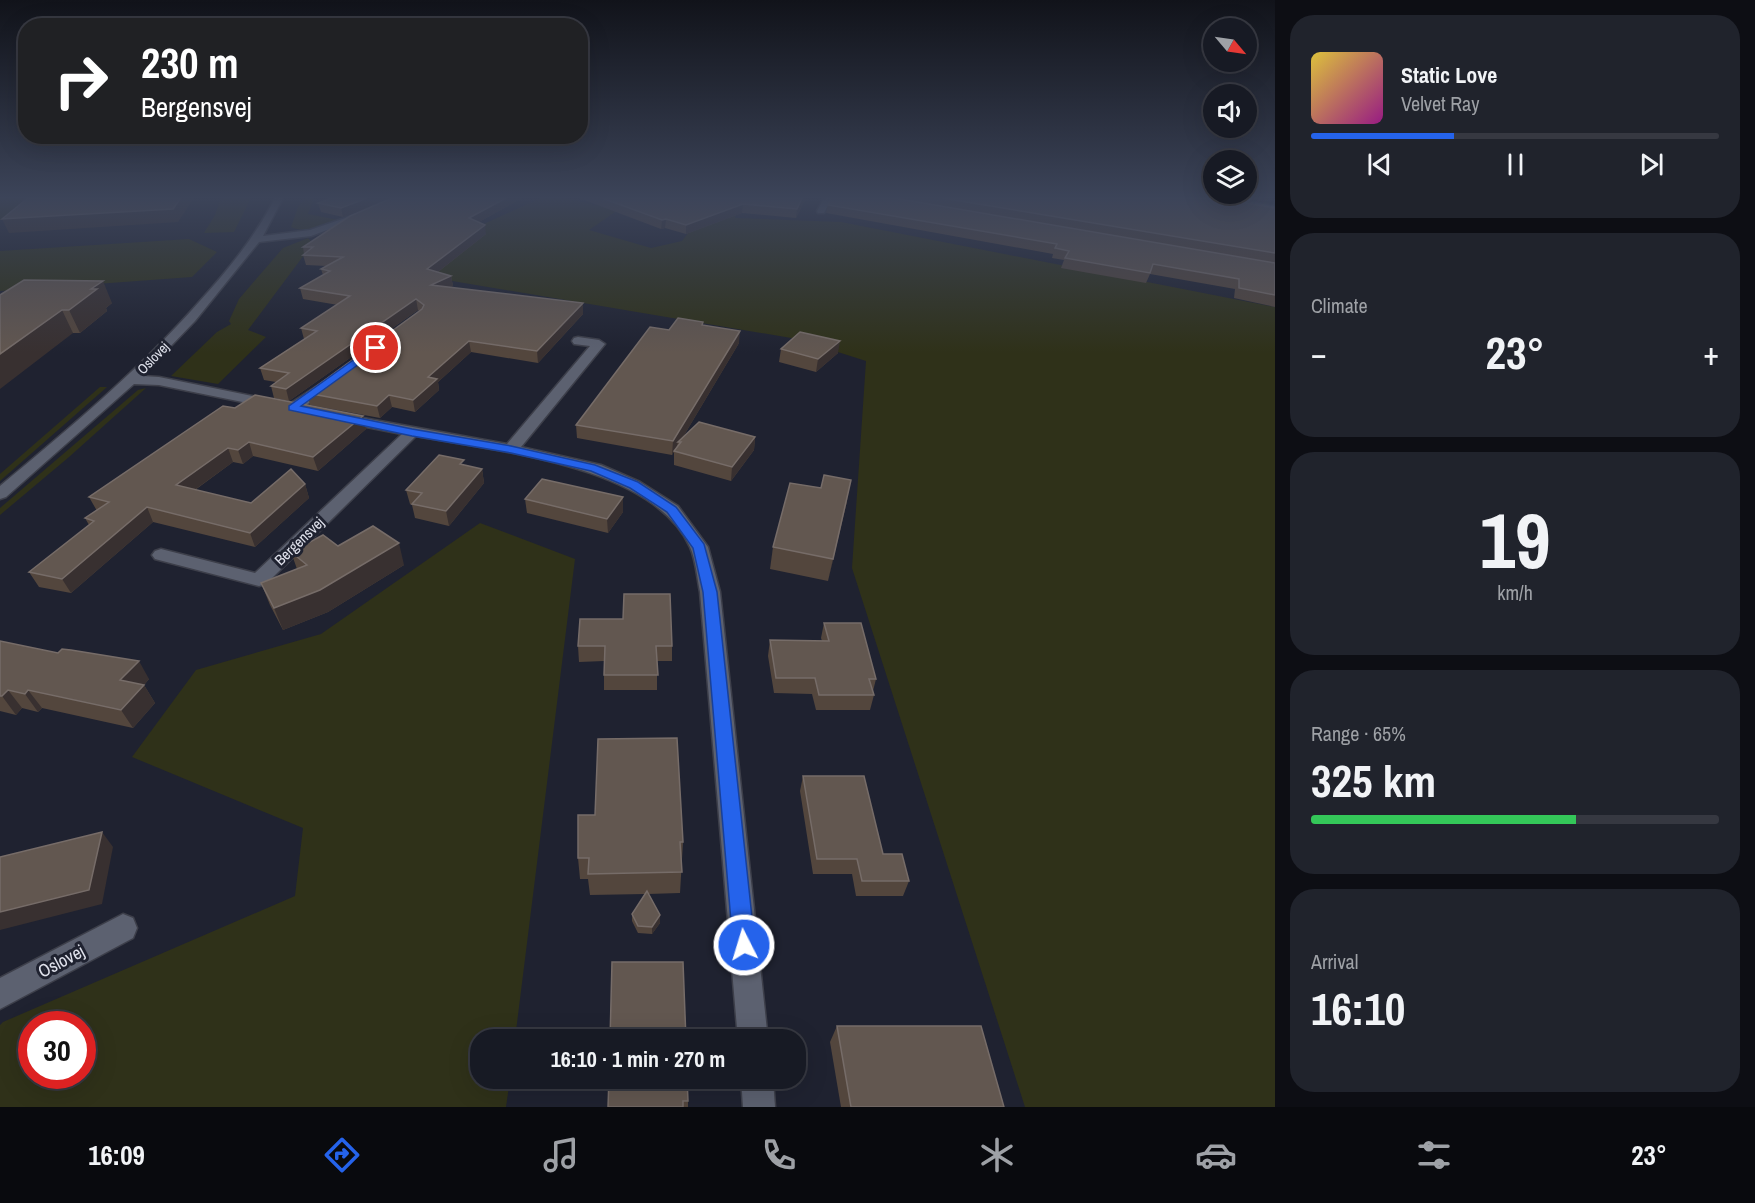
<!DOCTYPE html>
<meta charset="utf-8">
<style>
body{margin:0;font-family:"Archivo Narrow",sans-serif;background:#20232c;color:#f1f3f6;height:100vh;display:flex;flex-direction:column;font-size:22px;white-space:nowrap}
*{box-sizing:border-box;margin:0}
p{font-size:20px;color:#9ea1a6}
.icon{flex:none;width:33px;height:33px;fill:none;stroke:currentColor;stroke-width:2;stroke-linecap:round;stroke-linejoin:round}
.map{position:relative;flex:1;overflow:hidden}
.side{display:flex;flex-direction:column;gap:15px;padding:15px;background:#0d0e14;width:480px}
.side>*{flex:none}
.guide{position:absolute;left:18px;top:18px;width:570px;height:126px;border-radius:24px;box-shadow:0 6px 24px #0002,0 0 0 2px #363841;background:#202124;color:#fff;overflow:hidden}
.needle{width:39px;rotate:119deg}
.buttons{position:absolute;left:1203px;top:18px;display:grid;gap:12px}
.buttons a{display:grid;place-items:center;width:54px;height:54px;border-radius:50%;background:#171a24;box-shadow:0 6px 24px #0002,0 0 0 2px #363841;font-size:30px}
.speed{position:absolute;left:18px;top:1011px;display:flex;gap:12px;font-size:30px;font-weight:700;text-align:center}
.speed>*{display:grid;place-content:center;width:78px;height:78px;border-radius:50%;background:#171a24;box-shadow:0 6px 24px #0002,0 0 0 2px #363841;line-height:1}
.speed .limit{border:9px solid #d22;background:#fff;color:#111}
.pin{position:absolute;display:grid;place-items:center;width:51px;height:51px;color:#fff;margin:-26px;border:3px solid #fff;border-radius:50%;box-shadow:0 2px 6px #0007}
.me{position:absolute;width:66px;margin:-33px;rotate:355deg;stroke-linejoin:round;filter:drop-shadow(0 0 4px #0008)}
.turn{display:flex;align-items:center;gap:21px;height:126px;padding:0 24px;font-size:27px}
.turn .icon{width:78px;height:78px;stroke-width:2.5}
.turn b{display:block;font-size:42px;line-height:51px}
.big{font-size:45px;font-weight:700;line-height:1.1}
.side .card{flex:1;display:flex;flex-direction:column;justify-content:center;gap:9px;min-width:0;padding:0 21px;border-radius:24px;background:#20232c}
.side .dial{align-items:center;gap:0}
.dial b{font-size:78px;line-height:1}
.song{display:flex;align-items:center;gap:18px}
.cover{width:72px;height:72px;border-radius:9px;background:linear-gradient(135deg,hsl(50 70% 55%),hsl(310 70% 35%))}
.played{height:6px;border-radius:3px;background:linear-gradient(90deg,#2563eb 35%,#363841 35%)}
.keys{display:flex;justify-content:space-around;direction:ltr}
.heat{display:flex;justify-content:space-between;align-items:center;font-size:33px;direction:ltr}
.charge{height:9px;border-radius:4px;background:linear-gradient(90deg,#34c759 65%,#363841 0)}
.trip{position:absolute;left:470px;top:1029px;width:336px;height:60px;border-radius:24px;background:#171a24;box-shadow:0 6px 24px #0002,0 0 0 2px #363841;font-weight:700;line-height:60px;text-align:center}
.dock{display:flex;height:96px;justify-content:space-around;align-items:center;background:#090a0e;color:#9ea1a6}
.dock .icon{width:42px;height:42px}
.dock .current{color:#2563eb}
.dock b{font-size:27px;color:#f1f3f6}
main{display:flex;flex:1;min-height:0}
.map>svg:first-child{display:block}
</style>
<main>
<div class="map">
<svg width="1275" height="1107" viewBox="0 0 1275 1107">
<rect width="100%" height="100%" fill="#1f2230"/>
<g fill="#2f3119" fill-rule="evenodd">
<polygon points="0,198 40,198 13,218 0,220"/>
<polygon points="221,198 251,198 234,232 204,233 215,215"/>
<path d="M305,198H314L308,214L338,220C323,225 306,234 291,227L298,207Z"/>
<polygon points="541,198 565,198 618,210 589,230 651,248 682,241 699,219 731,198 739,199 735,218 841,222 1275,307 1275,1107 1025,1107 852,568 866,361 797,339 399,272 453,238"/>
<polygon points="308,238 313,243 248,330 266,337 218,384 171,376 217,332 231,324 229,321 239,299 283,248"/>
<polygon points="189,239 217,252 192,277 0,291 0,251"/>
<polygon points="100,387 107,387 0,481 0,474"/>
<polygon points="146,388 69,457 0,515 0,508 138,390"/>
<path d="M480,523L575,559L515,1039L480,1040V1078L510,1079L506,1107H0V1025L3,1022L295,896L303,828L132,757L196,670L321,634ZM32,1024H82V1076H32Z"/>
</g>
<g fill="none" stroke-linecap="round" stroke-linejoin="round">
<g stroke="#3d3f4a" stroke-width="3">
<g id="minor">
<path d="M275,198H283L263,236L310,230L354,215L359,218L311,236L259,242L195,321L142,376L159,377L272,400L277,401L279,404L277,407L272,408L159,385L134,384L6,497L0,499V486C70,428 139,370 199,302C228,270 255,237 275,198Z"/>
<polygon points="824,198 832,198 824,213 818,213 817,211"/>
<polygon points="1214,198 1232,198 1275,206 1275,212"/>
<path d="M578,337L599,340L605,344L521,447L601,465L640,482L678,506L708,547L720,592L768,1040H738L700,592C697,578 696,560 690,547C653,465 496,451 416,436L266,584L259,586L155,559L152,555L155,551L161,549L255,573L402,434L336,421L334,418L336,415L341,414L507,444L590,346L574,344L572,341L574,338Z"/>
<polygon points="328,379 333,380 335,383 333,386 298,411 288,411 286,408 288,405"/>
<polygon points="123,914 133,918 137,928 133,938 0,1009 0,978"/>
<polygon points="741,1078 773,1078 775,1107 743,1107"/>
</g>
</g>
<use href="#minor" fill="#5c6170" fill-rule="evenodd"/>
</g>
<g fill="#53463d">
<polygon points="392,198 343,217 321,212 318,203"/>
<polygon points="522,198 479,222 486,234 438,272 451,276 453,286 450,287 583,314 538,363 471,352 438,382 439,390 415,412 392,407 380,418 310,405 307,393 419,311 418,310 289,401 274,398 271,386 276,382 264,380 260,368 304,339 301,328 338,305 303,299 300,288 323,275 321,269 327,266 306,265 303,255 304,254 303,247"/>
<polygon points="579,198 806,198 796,218 742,213 686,234 665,228 661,229"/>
<polygon points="831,198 1265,198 1260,201 1252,199 1249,204 1275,208 1275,307 1234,298 1235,289 1150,274 1146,283 1089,273 1061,268 1064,260 1052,258 1053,254 826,213 828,205"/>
<polygon points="0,295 112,303 106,308 107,311 80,333 73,333"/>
<polygon points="703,325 739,343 683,437 755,437 754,450 731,481 674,465 674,452 672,455 577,438 576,425 669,330"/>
<polygon points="781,349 838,353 816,372 779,362"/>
<polygon points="235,408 363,416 366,429 318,471 253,456 243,464 233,462 195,490 251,503 305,484 309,498 255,547 153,522 71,593 39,587 29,572 89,525 85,518 97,511 89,497"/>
<polygon points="465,465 482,469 484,483 449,526 415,518 412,505 410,504 406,490"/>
<polygon points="623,497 623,512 608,533 527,513 525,499"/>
<polygon points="847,501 828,581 770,569 773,547"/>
<polygon points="338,546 404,565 328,612 283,630 270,605 261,583 297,569 291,552"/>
<polygon points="824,623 876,679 873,691 874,695 870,710 816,710 812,694 774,693 768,656 770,640 822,641 821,638"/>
<polygon points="0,641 149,679 144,685 155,703 133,728 42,708 38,712 22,708 16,715 0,711"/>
<polygon points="578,646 672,646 672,661 657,661 657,690 604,690 604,661 579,662"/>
<polygon points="803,776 883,854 909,881 903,896 856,896 852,874 813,874 800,791"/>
<polygon points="595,815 683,842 680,893 648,894 660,915 660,923 652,934 638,933 632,921 632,914 645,894 590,895 588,879 580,879 578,858"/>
<polygon points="837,1026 1004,1107 841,1107 830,1042"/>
<polygon points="688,1101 688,1107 608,1107"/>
</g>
<g fill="#383030">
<polygon points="181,198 194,198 178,222 9,233 2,219"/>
<polygon points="367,198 392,198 343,217 341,208"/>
<polygon points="506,198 522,198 470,227 469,218"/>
<polygon points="802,198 806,198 796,218 797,209"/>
<polygon points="743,204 742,213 686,234 686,225"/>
<polygon points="666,219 665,228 661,229 662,220"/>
<polygon points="485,225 486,234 429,279 427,269"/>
<polygon points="451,276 453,286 433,295 431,285"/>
<polygon points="103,281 112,303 106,308 107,311 80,333 69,310 91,289"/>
<polygon points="416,299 418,310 289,401 286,389"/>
<polygon points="583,303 583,314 538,363 537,351"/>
<polygon points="62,310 73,333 0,389 0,354"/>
<polygon points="740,331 739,343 680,442 678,442 677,446 672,455 673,441"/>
<polygon points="469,341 471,352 438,382 439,390 415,412 413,400 428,377"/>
<polygon points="840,341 838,353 816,372 818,359"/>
<polygon points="389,395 392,407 380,418 377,406"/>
<polygon points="363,416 366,429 318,471 313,457"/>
<polygon points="755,437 754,450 731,481 732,467"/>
<polygon points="249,442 253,456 243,464 238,450"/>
<polygon points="228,448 233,462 182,499 176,485"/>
<polygon points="482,469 484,483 449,526 446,511"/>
<polygon points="851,480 847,501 828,581 833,559"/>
<polygon points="305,484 309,498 255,547 250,533"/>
<polygon points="623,497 623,512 608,533 607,519"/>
<polygon points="147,507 153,522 71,593 62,579"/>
<polygon points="399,543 404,565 328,612 283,630 274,608"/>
<polygon points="139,661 149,679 144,685 155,703 133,728 121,710 120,680"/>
<polygon points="8,690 22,708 16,715 2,696"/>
<polygon points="28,690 42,708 38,712 25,694"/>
<polygon points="102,832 113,847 102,904 0,930 0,912"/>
<polygon points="660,915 660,923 652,934 652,927"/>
</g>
<g fill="#625750" stroke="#766c68" stroke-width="1.5">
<polygon points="28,198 181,198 173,209 2,219"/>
<polygon points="332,198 367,198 341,208 318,203"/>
<polygon points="392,198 506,198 469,218 485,225 427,269 451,276 431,285 583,303 537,351 469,341 428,377 437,379 413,400 389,395 377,406 307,393 422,309 424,305 416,299 286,389 271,386 289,373 260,368 317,331 301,328 350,296 300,288 330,271 321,269 343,257 303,255 313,247 303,247 350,216"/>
<polygon points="602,198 802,198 797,209 743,204 686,225 666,219 662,220"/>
<polygon points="831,198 894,198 1275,263 1275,295 1239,288 1239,279 1153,264 1150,273 1065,258 1069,251 1055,248 1057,244 828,205"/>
<polygon points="942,198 1247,198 1252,199 1244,203 1275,208 1275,253"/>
<polygon points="24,280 103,281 91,289 97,289 69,310 62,310 0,354 0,295"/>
<polygon points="678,318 703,322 702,325 740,331 673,441 576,425 650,327 669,330"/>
<polygon points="800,332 840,341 818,359 781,349"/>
<polygon points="255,395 363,416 313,457 249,442 238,450 228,448 176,485 251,503 291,469 305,484 250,533 147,507 62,579 29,572 94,521 85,518 109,502 89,497 223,406 235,408"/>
<polygon points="699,422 755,437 732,467 674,451 681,442 678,442"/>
<polygon points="439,455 464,460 460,464 482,469 446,511 412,504 422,493 406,490"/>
<polygon points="824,475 851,480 833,559 773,547 790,483 821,488"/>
<polygon points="542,479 623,497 607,519 525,499"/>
<polygon points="373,526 399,543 320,590 274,608 261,583 307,565 291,552 323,535 338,546"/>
<polygon points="624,594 670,594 672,646 656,646 658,675 604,675 605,646 578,646 580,619 623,619"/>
<polygon points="824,623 861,623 876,679 869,679 874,695 819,695 815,678 776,678 770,640 829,641"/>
<polygon points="0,641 58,653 62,649 71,650 139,661 120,680 144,685 121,710 28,690 25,694 8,690 2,696 0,696"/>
<polygon points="677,738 683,842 680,842 682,872 588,874 589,858 578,858 578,815 595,815 598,739"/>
<polygon points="803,776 864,776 883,854 902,854 909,881 862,881 857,859 817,859"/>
<polygon points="102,832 89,890 0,912 0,857"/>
<polygon points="647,891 660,915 652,927 638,926 632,914"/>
<polygon points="612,962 683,962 686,1040 610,1040"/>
<polygon points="837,1026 981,1026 1004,1107 851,1107"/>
<polygon points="609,1078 687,1078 688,1101 683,1101 683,1107 608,1107"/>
</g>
<linearGradient id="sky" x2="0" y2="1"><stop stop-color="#11131a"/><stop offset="0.56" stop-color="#3c4459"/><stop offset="1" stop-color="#3c4459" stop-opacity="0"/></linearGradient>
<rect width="1275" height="353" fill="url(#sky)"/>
<polygon fill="#2563eb" stroke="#184099" stroke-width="1.5" points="373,346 381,348 301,406 412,429 511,446 595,465 638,482 676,507 704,544 717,592 755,945 751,953 744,956 736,953 733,945 703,592 693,548 667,512 630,488 591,471 511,453 412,436 289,410 289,406"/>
<g text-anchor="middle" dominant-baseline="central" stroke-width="6" stroke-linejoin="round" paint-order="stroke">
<g font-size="14" fill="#e0e2ec" stroke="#1f2230">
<text transform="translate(153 358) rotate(-46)">Oslovej</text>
</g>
<g font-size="15" fill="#e0e2ec" stroke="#1f2230">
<text transform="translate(299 541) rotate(-44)">Bergensvej</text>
</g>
<g font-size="18" fill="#e0e2ec" stroke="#1f2230">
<text transform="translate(61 961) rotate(-28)">Oslovej</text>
</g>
</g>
</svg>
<div class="buttons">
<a><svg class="needle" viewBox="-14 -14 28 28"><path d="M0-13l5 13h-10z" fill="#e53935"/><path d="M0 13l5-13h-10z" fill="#9ea1a6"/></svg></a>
<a><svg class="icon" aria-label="sound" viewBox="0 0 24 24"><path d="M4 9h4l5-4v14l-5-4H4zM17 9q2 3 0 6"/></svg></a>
<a><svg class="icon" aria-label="layers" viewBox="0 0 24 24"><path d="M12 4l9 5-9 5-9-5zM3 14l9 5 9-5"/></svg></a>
</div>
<div class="speed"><div class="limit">30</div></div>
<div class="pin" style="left:376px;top:348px;background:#d93025"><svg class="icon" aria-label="arrive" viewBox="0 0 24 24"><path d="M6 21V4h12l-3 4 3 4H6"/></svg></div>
<svg class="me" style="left:744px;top:945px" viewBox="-20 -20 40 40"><circle r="17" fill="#2563eb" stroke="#fff" stroke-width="3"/><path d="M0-11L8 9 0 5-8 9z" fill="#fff"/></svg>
<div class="trip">16:10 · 1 min · 270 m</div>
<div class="guide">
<div class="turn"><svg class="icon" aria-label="right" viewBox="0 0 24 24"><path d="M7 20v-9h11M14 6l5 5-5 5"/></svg><div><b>230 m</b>Bergensvej</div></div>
</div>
</div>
<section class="side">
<div class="card">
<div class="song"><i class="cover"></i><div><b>Static Love</b><p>Velvet Ray</p></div></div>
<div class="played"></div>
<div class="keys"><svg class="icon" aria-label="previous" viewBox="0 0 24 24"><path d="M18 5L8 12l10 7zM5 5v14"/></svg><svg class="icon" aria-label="pause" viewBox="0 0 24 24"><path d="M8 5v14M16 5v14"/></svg><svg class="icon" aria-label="next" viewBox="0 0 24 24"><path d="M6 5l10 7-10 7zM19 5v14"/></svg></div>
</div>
<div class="card"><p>Climate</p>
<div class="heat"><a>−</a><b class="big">23°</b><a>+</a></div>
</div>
<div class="card dial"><b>19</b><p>km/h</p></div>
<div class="card"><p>Range · 65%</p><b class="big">325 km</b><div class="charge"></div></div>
<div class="card"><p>Arrival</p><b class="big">16:10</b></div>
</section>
</main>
<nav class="dock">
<b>16:09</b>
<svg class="icon current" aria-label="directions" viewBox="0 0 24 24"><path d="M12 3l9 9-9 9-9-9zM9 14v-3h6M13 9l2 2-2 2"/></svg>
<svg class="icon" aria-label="music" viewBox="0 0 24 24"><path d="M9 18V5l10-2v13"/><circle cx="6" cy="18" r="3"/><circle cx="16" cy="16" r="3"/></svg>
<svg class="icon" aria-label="phone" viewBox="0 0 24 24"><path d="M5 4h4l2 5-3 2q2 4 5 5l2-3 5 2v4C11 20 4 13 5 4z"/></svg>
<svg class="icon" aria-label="climate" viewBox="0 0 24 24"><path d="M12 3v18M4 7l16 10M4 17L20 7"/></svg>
<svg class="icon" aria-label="car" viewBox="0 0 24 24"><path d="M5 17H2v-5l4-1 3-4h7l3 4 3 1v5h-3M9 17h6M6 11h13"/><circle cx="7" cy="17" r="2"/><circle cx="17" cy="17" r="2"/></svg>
<svg class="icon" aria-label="filters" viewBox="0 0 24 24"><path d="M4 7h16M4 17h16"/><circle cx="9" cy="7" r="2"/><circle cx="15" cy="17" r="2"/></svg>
<b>23°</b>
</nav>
